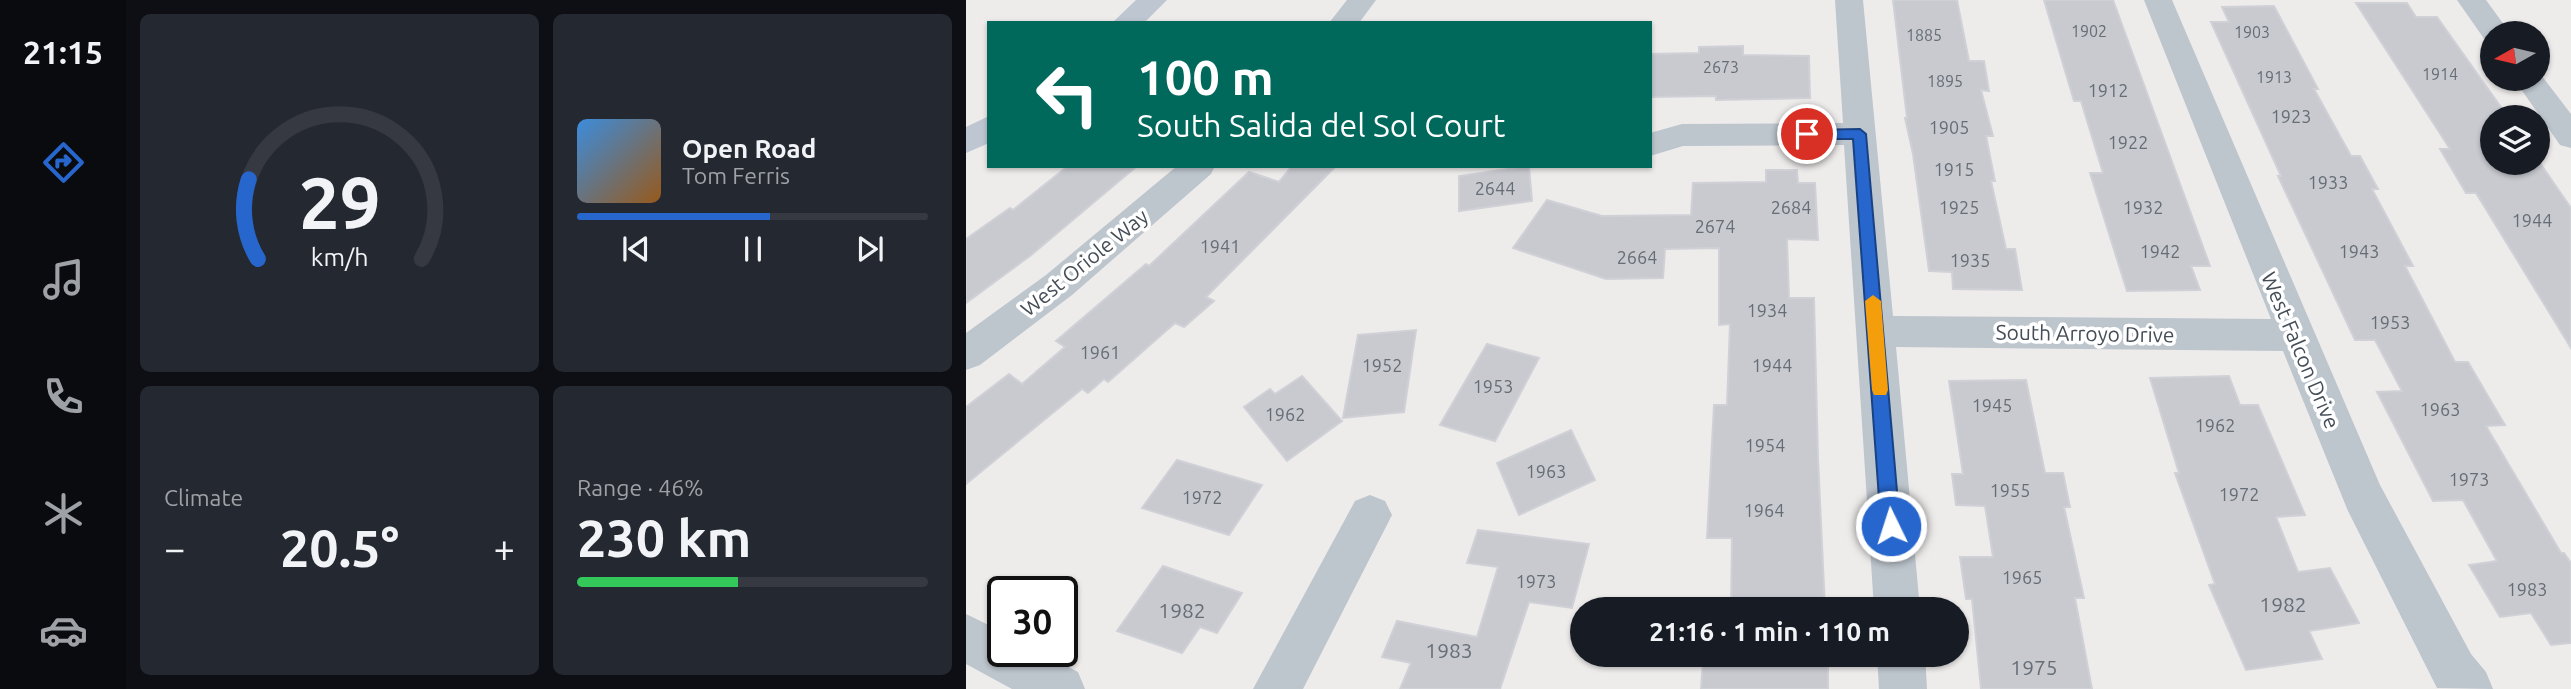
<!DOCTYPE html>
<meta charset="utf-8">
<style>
body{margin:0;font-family:Ubuntu,sans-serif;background:#242831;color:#f1f3f6;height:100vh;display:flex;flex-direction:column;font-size:26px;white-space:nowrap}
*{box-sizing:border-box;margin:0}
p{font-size:23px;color:#9ea1a6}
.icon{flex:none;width:38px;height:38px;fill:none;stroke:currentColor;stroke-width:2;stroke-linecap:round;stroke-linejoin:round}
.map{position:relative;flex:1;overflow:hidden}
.sheet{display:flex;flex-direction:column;gap:14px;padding:14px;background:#0d0f14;width:840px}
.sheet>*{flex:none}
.guide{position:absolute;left:21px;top:21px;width:665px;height:147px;border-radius:0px;box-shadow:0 2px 5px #0004;background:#00695c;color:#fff;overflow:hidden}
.needle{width:46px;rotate:262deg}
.tools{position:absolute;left:1514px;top:21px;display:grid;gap:14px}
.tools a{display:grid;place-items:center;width:70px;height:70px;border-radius:50%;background:#171b24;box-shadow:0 2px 5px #0004;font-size:35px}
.speed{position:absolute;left:21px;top:576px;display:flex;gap:14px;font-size:35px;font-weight:700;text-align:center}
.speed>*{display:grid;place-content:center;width:91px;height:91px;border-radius:50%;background:#171b24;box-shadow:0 2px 5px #0004;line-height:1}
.speed .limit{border:4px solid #111;border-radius:10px;background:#fff;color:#111}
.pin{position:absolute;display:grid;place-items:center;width:60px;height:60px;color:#fff;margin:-30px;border:4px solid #fff;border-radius:50%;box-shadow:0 2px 7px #0007}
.me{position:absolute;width:77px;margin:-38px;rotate:356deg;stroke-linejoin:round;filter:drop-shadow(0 0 5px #0008)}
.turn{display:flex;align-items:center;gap:24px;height:147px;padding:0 35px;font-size:32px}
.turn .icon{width:91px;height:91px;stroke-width:2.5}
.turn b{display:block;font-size:49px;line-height:60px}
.big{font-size:52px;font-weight:700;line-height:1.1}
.sheet .card{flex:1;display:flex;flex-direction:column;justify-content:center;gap:10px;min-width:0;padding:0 24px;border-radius:10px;background:#242831}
.sheet .dial{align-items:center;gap:0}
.dial svg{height:182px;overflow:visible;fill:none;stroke:#363941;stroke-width:7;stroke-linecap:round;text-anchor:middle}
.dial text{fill:#f1f3f6;stroke:none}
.song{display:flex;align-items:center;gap:21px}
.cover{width:84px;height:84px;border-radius:10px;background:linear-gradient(135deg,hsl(210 70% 55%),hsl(30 70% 35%))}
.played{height:7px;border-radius:4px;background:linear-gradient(90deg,#2666cd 55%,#363941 55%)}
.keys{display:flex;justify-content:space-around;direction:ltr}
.heat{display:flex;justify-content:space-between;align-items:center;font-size:38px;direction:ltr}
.charge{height:10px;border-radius:5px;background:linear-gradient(90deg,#34c759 46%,#363941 0)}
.sheet .tiles{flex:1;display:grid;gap:14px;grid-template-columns:repeat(2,1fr)}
.trip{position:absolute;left:604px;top:597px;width:399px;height:70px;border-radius:35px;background:#171b24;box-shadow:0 2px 5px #0004;font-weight:700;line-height:70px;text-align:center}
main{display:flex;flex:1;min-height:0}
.menu{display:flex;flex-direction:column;width:126px;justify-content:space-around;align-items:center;background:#090b0e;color:#9ea1a6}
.menu .icon{width:49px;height:49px}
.menu .on{color:#2666cd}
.menu b{font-size:32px;color:#f1f3f6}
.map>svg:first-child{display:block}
</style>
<main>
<nav class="menu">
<b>21:15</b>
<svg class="icon on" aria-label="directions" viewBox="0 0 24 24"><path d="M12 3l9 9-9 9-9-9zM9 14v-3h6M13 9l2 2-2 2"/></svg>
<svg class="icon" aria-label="music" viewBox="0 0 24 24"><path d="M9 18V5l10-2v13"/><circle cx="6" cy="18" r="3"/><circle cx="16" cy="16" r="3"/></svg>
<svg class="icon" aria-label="phone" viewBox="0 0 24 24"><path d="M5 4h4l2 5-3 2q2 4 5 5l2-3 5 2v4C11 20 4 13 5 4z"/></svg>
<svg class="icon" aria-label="climate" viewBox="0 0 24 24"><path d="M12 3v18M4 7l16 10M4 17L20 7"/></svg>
<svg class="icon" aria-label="car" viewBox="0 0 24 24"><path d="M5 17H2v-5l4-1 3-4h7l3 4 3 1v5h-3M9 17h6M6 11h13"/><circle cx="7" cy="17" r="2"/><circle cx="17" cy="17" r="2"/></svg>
</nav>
<section class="sheet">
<div class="tiles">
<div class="card dial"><svg viewBox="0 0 100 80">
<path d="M14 69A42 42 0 1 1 86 69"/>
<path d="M14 69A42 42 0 0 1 10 34" stroke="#2666cd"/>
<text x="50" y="56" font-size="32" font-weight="700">29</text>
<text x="50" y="72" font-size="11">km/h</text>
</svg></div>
<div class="card">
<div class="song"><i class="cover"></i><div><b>Open Road</b><p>Tom Ferris</p></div></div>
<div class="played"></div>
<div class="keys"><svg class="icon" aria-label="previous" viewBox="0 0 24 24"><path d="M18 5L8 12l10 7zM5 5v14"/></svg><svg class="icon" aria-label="pause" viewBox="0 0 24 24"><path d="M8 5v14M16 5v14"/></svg><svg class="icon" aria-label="next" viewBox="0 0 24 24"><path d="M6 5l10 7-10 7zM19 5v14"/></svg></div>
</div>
<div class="card"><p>Climate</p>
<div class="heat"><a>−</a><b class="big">20.5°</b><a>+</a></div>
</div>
<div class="card"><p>Range · 46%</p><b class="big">230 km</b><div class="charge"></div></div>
</div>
</section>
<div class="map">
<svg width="1605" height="689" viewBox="0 0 1605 689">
<rect width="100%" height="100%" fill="#eeebeb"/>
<g fill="#c8cad0" stroke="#d0d1d7" stroke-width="2">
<polygon points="927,0 991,0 1003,61 1018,61 1023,91 1015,90 1027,136 1020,136 1029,181 1025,181 1040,249 1049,249 1056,290 987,289 986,272 963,271 947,154 939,118 941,118"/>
<polygon points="1078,0 1147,0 1244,266 1225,266 1234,290 1161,291 1124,173 1137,173 1115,101 1108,101"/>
<polygon points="1390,3 1441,3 1450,17 1471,17 1542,117 1526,117 1526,163 1572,163 1572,160 1605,208 1605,348 1510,193 1500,193 1474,149 1484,149"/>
<polygon points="1308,6 1352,89 1348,89 1385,156 1394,156 1412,189 1406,189 1447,266 1439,266 1489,362 1502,362 1539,425 1520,426 1595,553 1598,553 1605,563 1605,643 1585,645 1565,613 1534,617 1503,565 1531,561 1497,500 1467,501 1411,392 1436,391 1409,340 1389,340 1312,176 1315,176 1245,22 1263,22 1256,7"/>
<polygon points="777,46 777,55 843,56 844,98 750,100 750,96 684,97 684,54 733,53 733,47"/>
<polygon points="102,166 171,166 64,256 0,303 0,239 44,208 47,210"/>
<polygon points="326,166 370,166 240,297 248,301 218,327 209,323 142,382 138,379 122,393 116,389 0,484 0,407 43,374 56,384 99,347 90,341 180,264 183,266 283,172 313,182"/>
<polygon points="563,166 566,201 493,211 493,176"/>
<polygon points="800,170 831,170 832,183 849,183 852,240 821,239 823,298 848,298 852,458 859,609 765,609 766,538 741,538 748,405 761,405 764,324 753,325 753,248 699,249 697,278 640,279 547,248 581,200 636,216 725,215 727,183 800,182"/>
<polygon points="450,330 438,412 377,418 392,335"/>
<polygon points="521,344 573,358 529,441 474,425"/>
<polygon points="336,376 376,421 321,461 278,407 304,389 309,394"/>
<polygon points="1263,376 1274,405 1292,405 1339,515 1310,517 1332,572 1364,568 1393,623 1343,631 1356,659 1280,670 1243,585 1249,584 1209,473 1213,473 1184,378"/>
<polygon points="1060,380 1079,473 1097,473 1104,507 1098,507 1118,598 1109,598 1126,689 1015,689 1006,599 1000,599 994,557 1027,557 1019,506 990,505 986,474 997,474 983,381"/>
<polygon points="605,430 629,480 553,515 531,463"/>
<polygon points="211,460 296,485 263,535 176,508"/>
<polygon points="512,530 623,544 606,608 563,602 534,689 434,689 445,663 416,657 431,621 511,637 532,567 501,563"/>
<polygon points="197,566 276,593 251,633 234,627 216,653 151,631"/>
<polygon points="737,660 862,662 862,689 735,689"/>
</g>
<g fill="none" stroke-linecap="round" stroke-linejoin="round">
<g fill="#bdc5cd" fill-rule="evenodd">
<polygon points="381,0 410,0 393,23 363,23"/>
<polygon points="869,0 897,0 927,316 1305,319 1178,0 1206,0 1414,485 1505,654 1520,672 1527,689 1471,688 1382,511 1317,351 930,347 954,609 908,609 878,145 717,146 684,156 684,133 716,124 877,123"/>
<polygon points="1491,0 1520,0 1544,33 1526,33 1526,41 1519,40"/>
<polygon points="1572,71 1605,114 1605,148 1594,145 1548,79 1572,79"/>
<polygon points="211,166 249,166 245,174 106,295 14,365 0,370 0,333 80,275"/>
<polygon points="404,495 419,501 426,515 337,689 287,689 389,501"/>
<polygon points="0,614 37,632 37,651 73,651 112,672 119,689 46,689 0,664"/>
<polygon points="911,654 959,654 961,689 913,689"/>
</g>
<g fill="#bdc6d1" fill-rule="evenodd">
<polygon points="170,0 201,0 178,23 146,23"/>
<polygon points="23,116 23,143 0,153 0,127"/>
</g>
</g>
<polygon fill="#2666cd" stroke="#194285" stroke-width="2" points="894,129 900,134 934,526 931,532 925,534 918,532 915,526 887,139 841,139 835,134 841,130"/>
<polygon fill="#f59e0b" points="907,295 915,301 922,390 920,395 908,395 906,390 899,301"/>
<g text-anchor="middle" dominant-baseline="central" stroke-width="7" stroke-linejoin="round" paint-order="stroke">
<g font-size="16" fill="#666d75">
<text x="1123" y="31">1902</text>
<text x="1286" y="32">1903</text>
<text x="958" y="35">1885</text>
<text x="755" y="67">2673</text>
<text x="1474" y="74">1914</text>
<text x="1308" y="77">1913</text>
<text x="979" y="81">1895</text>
</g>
<g font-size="18" fill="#666d75">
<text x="1142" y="90">1912</text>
<text x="1325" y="116">1923</text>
<text x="983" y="127">1905</text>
<text x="1162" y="142">1922</text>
<text x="988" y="169">1915</text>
<text x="1362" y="182">1933</text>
<text x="529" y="188">2644</text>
<text x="825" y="207">2684</text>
<text x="993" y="207">1925</text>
<text x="1177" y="207">1932</text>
<text x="1566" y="220">1944</text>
<text x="749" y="226">2674</text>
<text x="254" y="246">1941</text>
<text x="1194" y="251">1942</text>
<text x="1393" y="251">1943</text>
<text x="671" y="257">2664</text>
<text x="1004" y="260">1935</text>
<text x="801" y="310">1934</text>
<text x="1424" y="322">1953</text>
<text x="134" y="352">1961</text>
<text x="416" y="365">1952</text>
<text x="806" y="365">1944</text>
<text x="527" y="386">1953</text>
<text x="1026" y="405">1945</text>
<text x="1474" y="409">1963</text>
<text x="319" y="414">1962</text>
<text x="1249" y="425">1962</text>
<text x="799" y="445">1954</text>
<text x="580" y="471">1963</text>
<text x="1503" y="479">1973</text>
<text x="1044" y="490">1955</text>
<text x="1273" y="494">1972</text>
<text x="236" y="497">1972</text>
<text x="798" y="510">1964</text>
<text x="1056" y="577">1965</text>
<text x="570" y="581">1973</text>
<text x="1561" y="589">1983</text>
</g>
<g font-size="21" fill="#454e57" stroke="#fff">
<text transform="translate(118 262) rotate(-39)">West Oriole Way</text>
<text transform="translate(1119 333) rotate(1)">South Arroyo Drive</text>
<text transform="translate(1335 350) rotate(67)">West Falcon Drive</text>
</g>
<g font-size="21" fill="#666d75">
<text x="1317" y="604">1982</text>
<text x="216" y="610">1982</text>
<text x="483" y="650">1983</text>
<text x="1068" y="667">1975</text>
</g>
</g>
</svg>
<div class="tools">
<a><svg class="needle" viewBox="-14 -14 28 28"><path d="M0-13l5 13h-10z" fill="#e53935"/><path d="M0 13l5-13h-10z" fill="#9ea1a6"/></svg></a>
<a><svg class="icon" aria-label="layers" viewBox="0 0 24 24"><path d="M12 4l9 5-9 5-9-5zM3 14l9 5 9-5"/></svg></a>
</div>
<div class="speed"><div class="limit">30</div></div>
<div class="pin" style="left:841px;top:134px;background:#d93025"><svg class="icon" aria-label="arrive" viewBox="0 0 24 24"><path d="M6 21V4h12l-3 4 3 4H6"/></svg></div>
<svg class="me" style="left:925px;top:526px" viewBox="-20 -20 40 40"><circle r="17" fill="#2666cd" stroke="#fff" stroke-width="3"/><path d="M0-11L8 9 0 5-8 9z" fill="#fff"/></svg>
<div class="trip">21:16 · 1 min · 110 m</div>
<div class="guide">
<div class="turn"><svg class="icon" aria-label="left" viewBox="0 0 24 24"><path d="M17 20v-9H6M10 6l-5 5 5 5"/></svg><div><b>100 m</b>South Salida del Sol Court</div></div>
</div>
</div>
</main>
